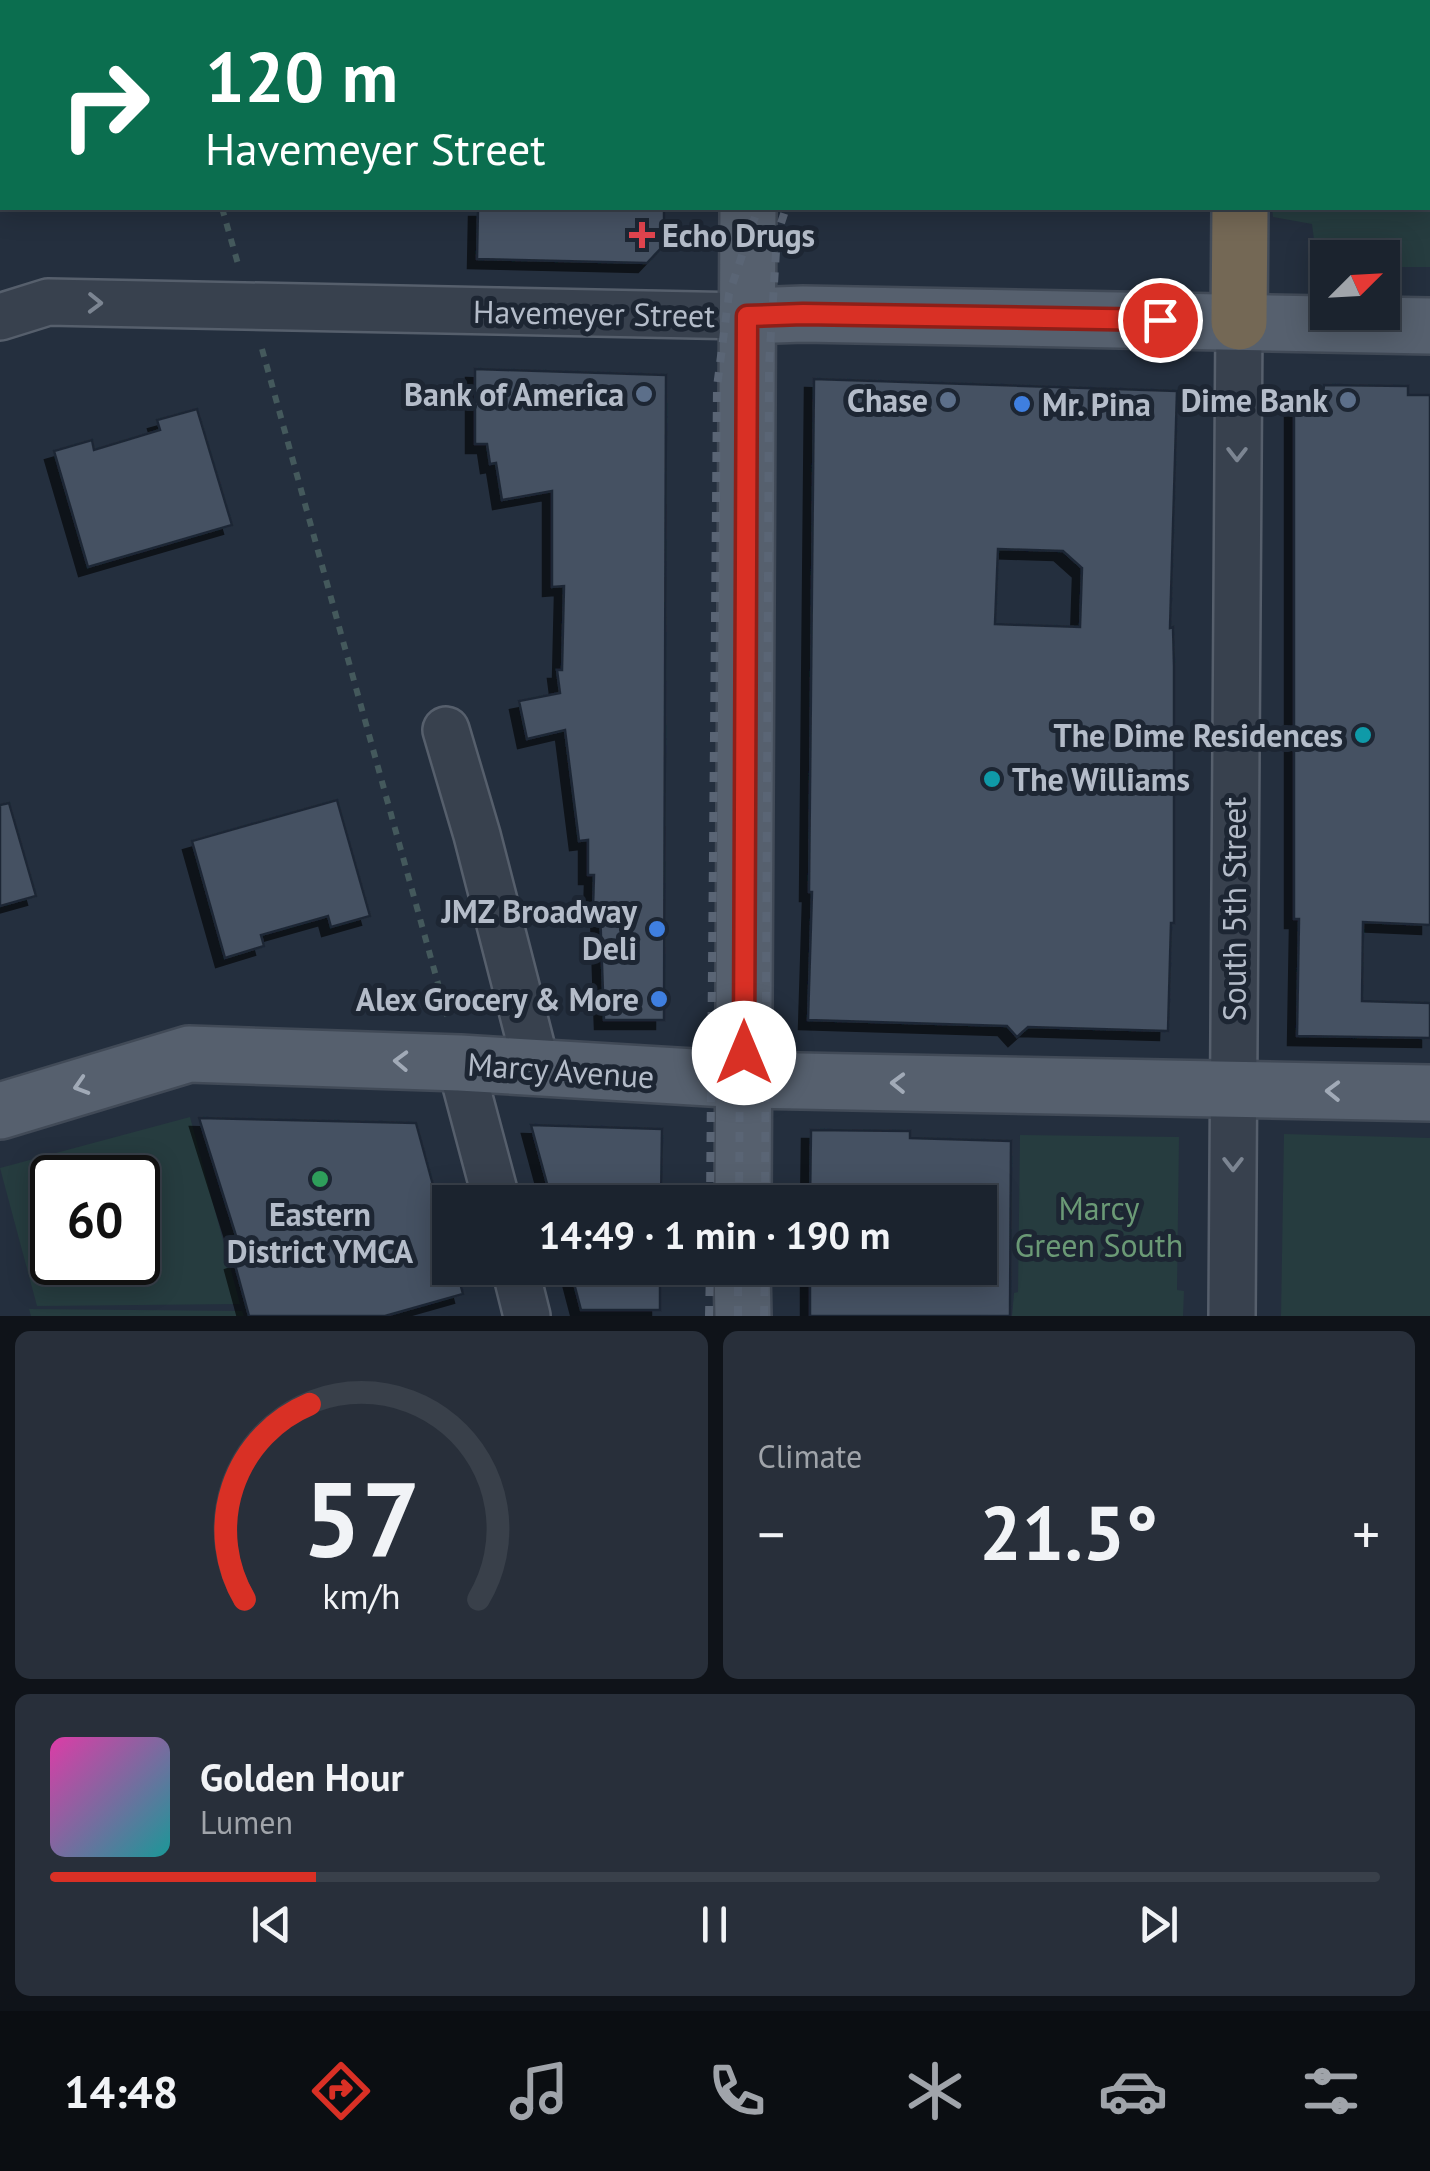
<!DOCTYPE html>
<meta charset="utf-8">
<style>
body{margin:0;font-family:"PT Sans",sans-serif;background:#282f3a;color:#f1f3f6;height:100vh;display:flex;flex-direction:column;font-size:38px;white-space:nowrap}
*{box-sizing:border-box;margin:0}
p{font-size:32px;color:#a0a4aa}
.icon{flex:none;width:55px;height:55px;fill:none;stroke:currentColor;stroke-width:2;stroke-linecap:round;stroke-linejoin:round}
.map{position:relative;height:1316px;overflow:hidden}
.details{display:flex;flex-direction:column;gap:15px;padding:15px;background:#0f1319;flex:1}
.details>*{flex:none}
.banner{position:absolute;left:0px;top:0px;width:1430px;height:210px;box-shadow:0 5px 25px #0003,0 0 0 2px #39404a;background:#0b6e4f;color:#fff;overflow:hidden}
.needle{width:65px;rotate:66deg}
.buttons{position:absolute;left:1310px;top:240px;display:grid;gap:20px}
.buttons a{display:grid;place-items:center;width:90px;height:90px;border-radius:0px;background:#1b232e;box-shadow:0 5px 25px #0003,0 0 0 2px #39404a;font-size:50px}
.speed{position:absolute;left:30px;top:1155px;display:flex;gap:20px;font-size:50px;font-weight:700;text-align:center}
.speed>*{display:grid;place-content:center;width:130px;height:130px;border-radius:50%;background:#1b232e;box-shadow:0 5px 25px #0003,0 0 0 2px #39404a;line-height:1}
.speed .limit{border:5px solid #111;border-radius:15px;background:#fff;color:#111}
.pin{position:absolute;display:grid;place-items:center;width:85px;height:85px;color:#fff;margin:-42px;border:5px solid #fff;border-radius:50%;box-shadow:0 2px 10px #0007}
.me{position:absolute;width:110px;margin:-55px;rotate:0deg;stroke-linejoin:round;filter:drop-shadow(0 0 8px #0008)}
.turn{display:flex;align-items:center;gap:35px;height:210px;padding:0 40px;font-size:45px}
.turn .icon{width:130px;height:130px;stroke-width:2.5}
.turn b{display:block;font-size:70px;line-height:85px}
.big{font-size:75px;font-weight:800;line-height:1.1}
.details .card{flex:1;display:flex;flex-direction:column;justify-content:center;gap:15px;min-width:0;padding:0 35px;border-radius:15px;background:#282f3a}
.details .dial{align-items:center;gap:0}
.dial svg{height:260px;overflow:visible;fill:none;stroke:#39404a;stroke-width:7;stroke-linecap:round;text-anchor:middle}
.dial text{fill:#f1f3f6;stroke:none}
.song{display:flex;align-items:center;gap:30px}
.cover{width:120px;height:120px;border-radius:15px;background:linear-gradient(135deg,hsl(320 70% 55%),hsl(180 70% 35%))}
.played{height:10px;border-radius:5px;background:linear-gradient(90deg,#d93025 20%,#39404a 20%)}
.keys{display:flex;justify-content:space-around;direction:ltr}
.heat{display:flex;justify-content:space-between;align-items:center;font-size:55px;direction:ltr}
.details .tiles{flex:1;display:grid;gap:15px;grid-template-columns:1fr 1fr}
.card:last-child{grid-column:span 2}
.trip{position:absolute;left:432px;top:1185px;width:565px;height:100px;border-radius:0px;background:#1b232e;box-shadow:0 5px 25px #0003,0 0 0 2px #39404a;font-weight:800;line-height:100px;text-align:center}
.menu{display:flex;height:160px;justify-content:space-around;align-items:center;background:#0b0e12;color:#a0a4aa}
.menu .icon{width:70px;height:70px}
.menu .selected{color:#d93025}
.menu b{font-size:45px;color:#f1f3f6}
.map>svg:first-child{display:block}
</style>
<div class="map">
<svg width="1430" height="1316" viewBox="0 0 1430 1316">
<defs>
<filter id="shadow"><feDropShadow dx="-9" dy="9" stdDeviation="0" flood-color="#0009"/></filter>
</defs>
<rect width="100%" height="100%" fill="#242f3e"/>
<g fill="#263c3f" fill-rule="evenodd">
<polygon points="1272,0 1430,0 1430,267 1383,267 1382,258 1328,258 1327,264 1317,263 1312,224 1273,217 1272,208 1428,208 1428,2 1272,2"/>
<path d="M190,1117L240,1304L37,1306L0,1168ZM52,1178H138V1262H52Z"/>
<polygon points="1284,1134 1430,1138 1430,1316 1281,1316"/>
<polygon points="1020,1135 1179,1137 1177,1290 1184,1291 1183,1316 1012,1316 1014,1293 1018,1292"/>
<polygon points="29,1309 242,1311 244,1316 31,1316"/>
</g>
<g fill="#455162" stroke="#1f2835" stroke-width="2.5" fill-rule="evenodd" filter="url(#shadow)">
<polygon points="478,208 664,208 664,245 647,263 477,259"/>
<polygon points="475,369 666,375 664,1020 604,1020 600,909 593,909 594,875 588,875 588,840 579,841 565,730 527,739 519,701 560,693 557,670 562,670 564,586 552,587 552,491 502,500 496,463 490,464 487,444 475,444"/>
<path d="M814,379L1177,391L1170,628L1173,627L1174,666V923H1171L1168,1031L1028,1027L1017,1037L1007,1026L808,1020L812,892H809ZM998,549L1063,551L1082,568L1080,627L995,624Z"/>
<polygon points="1324,385 1408,386 1408,395 1430,395 1430,925 1363,922 1362,1001 1430,1003 1430,1038 1297,1036 1299,919 1294,919 1294,394 1323,394"/>
<polygon points="197,409 232,525 88,567 54,451 92,440 94,450 160,430 157,420"/>
<polygon points="337,800 370,916 331,927 328,916 261,935 264,946 225,958 192,841"/>
<polygon points="9,803 36,896 0,906 0,805"/>
<polygon points="199,1118 416,1123 450,1247 450,1268 456,1268 463,1294 385,1316 249,1316 234,1261 243,1258"/>
<polygon points="531,1125 662,1129 661,1202 552,1202"/>
<polygon points="811,1130 910,1131 910,1138 1011,1141 1010,1316 810,1316 810,1268 980,1268 980,1202 810,1202"/>
<polygon points="570,1268 660,1268 660,1310 581,1310"/>
</g>
<g fill="none" stroke-linecap="round" stroke-linejoin="round">
<g stroke="#565f6c" stroke-width="50">
<g id="minor">
<polyline points="0,317 48,302 747,316"/>
<polyline points="446,730 477,835 537,1068"/>
<polyline points="460,1063 497,1202"/>
<polyline points="515,1268 527,1316"/>
<polyline points="1232,1316 1239,322"/>
</g>
</g>
<g stroke="#414a57" stroke-width="60">
<g id="major">
<polyline points="747,0 747,2"/>
<polyline points="747,316 803,314 1430,326"/>
<polyline points="0,1111 189,1054 460,1063 743,1080 1430,1093"/>
<polyline points="743,1202 748,208"/>
<polyline points="742,1268 743,1316"/>
</g>
</g>
<g stroke="#434c59" stroke-width="60">
<g id="highway">
<polyline points="1242,2 1242,0"/>
<polyline points="1239,322 1240,208"/>
</g>
</g>
<g stroke="#44595c" stroke-width="6" stroke-dasharray="8 8" stroke-linecap="butt">
<polyline points="162,0 163,2"/>
<polyline points="222,208 238,264"/>
<polyline points="262,349 447,1016"/>
</g>
<use href="#minor" stroke="#38414e" stroke-width="45"/>
<use href="#major" stroke="#56606e" stroke-width="55"/>
<use href="#highway" stroke="#746855" stroke-width="55"/>
<g stroke="#5a6575" stroke-width="8" stroke-dasharray="10 10" stroke-linecap="butt">
<polyline points="844,2 845,0"/>
<polyline points="870,2 871,0"/>
<polyline points="710,1202 717,387 729,294 758,208"/>
<polyline points="739,1202 743,573"/>
<polyline points="765,1202 769,365 777,235 786,208"/>
<polyline points="709,1316 710,1268"/>
<polyline points="738,1316 738,1268"/>
<polyline points="764,1316 765,1268"/>
</g>
</g>
<defs><path id="oneway-chevron" d="M-2-3.5L2.5 0L-2 3.5" fill="none" stroke-width="1.6" stroke-linecap="round" stroke-linejoin="round" transform="scale(2.5)"/></defs>
<g stroke="#7c8592">
<use href="#oneway-chevron" transform="translate(95 303) rotate(1)"/>
<use href="#oneway-chevron" transform="translate(1237 454) rotate(90)"/>
<use href="#oneway-chevron" transform="translate(1233 1164) rotate(90)"/>
</g>
<g stroke="#a1aab7">
<use href="#oneway-chevron" transform="translate(401 1061) rotate(-178)"/>
<use href="#oneway-chevron" transform="translate(898 1083) rotate(-179)"/>
<use href="#oneway-chevron" transform="translate(81 1086) rotate(163)"/>
<use href="#oneway-chevron" transform="translate(1333 1091) rotate(-179)"/>
</g>
<g fill="none" stroke-linecap="round" stroke-linejoin="round">
<g stroke="#8d1f18" stroke-width="25">
<polyline id="route" points="744,1053 747,316 803,314 1160,320"/>
</g>
<use href="#route" stroke="#d93025" stroke-width="18"/>
</g>
<path fill="#e0444e" stroke="#1d2633" stroke-width="4" d="M637 220h10v10h10v10h-10v10h-10v-10h-10v-10h10z"/>
<g fill="#5c6f8a" stroke="#1d2633" stroke-width="4">
<circle cx="644" cy="394" r="10"/>
<circle cx="948" cy="400" r="10"/>
<circle cx="1348" cy="400" r="10"/>
</g>
<g fill="#3f7fe0" stroke="#1d2633" stroke-width="4">
<circle cx="1022" cy="404" r="10"/>
<circle cx="657" cy="929" r="10"/>
<circle cx="659" cy="999" r="10"/>
</g>
<g fill="#0f9aa8" stroke="#1d2633" stroke-width="4">
<circle cx="1363" cy="735" r="10"/>
<circle cx="992" cy="779" r="10"/>
</g>
<circle fill="#2e9e5b" stroke="#1d2633" stroke-width="4" cx="320" cy="1179" r="10"/>
<g text-anchor="middle" dominant-baseline="central" stroke-width="10" stroke-linejoin="round" paint-order="stroke">
<g font-size="32" font-weight="bold" fill="#b4bcc9" stroke="#1d2633" text-anchor="end">
<text x="662" y="235" text-anchor="start">Echo Drugs</text>
<text x="624" y="394">Bank of America</text>
<text x="928" y="400">Chase</text>
<text x="1328" y="400">Dime Bank</text>
<text x="1042" y="404" text-anchor="start">Mr. Pina</text>
<text x="1343" y="735">The Dime Residences</text>
<text x="1012" y="779" text-anchor="start">The Williams</text>
<text x="637" y="911">JMZ Broadway<tspan x="637" dy="37">Deli</tspan></text>
<text x="639" y="999">Alex Grocery &amp; More</text>
<text x="320" y="1214" text-anchor="middle">Eastern<tspan x="320" dy="37">District YMCA</tspan></text>
</g>
<g font-size="32" fill="#b4bcc9" stroke="#1d2633">
<text transform="translate(594 313) rotate(1)">Havemeyer Street</text>
<text transform="translate(1234 909) rotate(-90)">South 5th Street</text>
<text transform="translate(561 1070) rotate(4)">Marcy Avenue</text>
</g>
<g font-size="32" fill="#6b9a76" stroke="#1d2633">
<text x="1099" y="1208">Marcy<tspan x="1099" dy="37">Green South</tspan></text>
</g>
</g>
</svg>
<div class="buttons">
<a><svg class="needle" viewBox="-14 -14 28 28"><path d="M0-13l5 13h-10z" fill="#e53935"/><path d="M0 13l5-13h-10z" fill="#a0a4aa"/></svg></a>
</div>
<div class="speed"><div class="limit">60</div></div>
<div class="pin" style="left:1160px;top:320px;background:#d93025"><svg class="icon" aria-label="arrive" viewBox="0 0 24 24"><path d="M6 21V4h12l-3 4 3 4H6"/></svg></div>
<svg class="me" style="left:744px;top:1053px" viewBox="-20 -20 40 40"><circle r="19" fill="#fff"/><path d="M0-13L10 11 0 6-10 11z" fill="#d93025"/></svg>
<div class="trip">14:49 · 1 min · 190 m</div>
<div class="banner">
<div class="turn"><svg class="icon" aria-label="right" viewBox="0 0 24 24"><path d="M7 20v-9h11M14 6l5 5-5 5"/></svg><div><b>120 m</b>Havemeyer Street</div></div>
</div>
</div>
<section class="details">
<div class="tiles">
<div class="card dial"><svg viewBox="0 0 100 80">
<path d="M14 69A42 42 0 1 1 86 69"/>
<path d="M14 69A42 42 0 0 1 34 9" stroke="#d93025"/>
<text x="50" y="56" font-size="32" font-weight="700">57</text>
<text x="50" y="72" font-size="11">km/h</text>
</svg></div>
<div class="card"><p>Climate</p>
<div class="heat"><a>−</a><b class="big">21.5°</b><a>+</a></div>
</div>
<div class="card">
<div class="song"><i class="cover"></i><div><b>Golden Hour</b><p>Lumen</p></div></div>
<div class="played"></div>
<div class="keys"><svg class="icon" aria-label="previous" viewBox="0 0 24 24"><path d="M18 5L8 12l10 7zM5 5v14"/></svg><svg class="icon" aria-label="pause" viewBox="0 0 24 24"><path d="M8 5v14M16 5v14"/></svg><svg class="icon" aria-label="next" viewBox="0 0 24 24"><path d="M6 5l10 7-10 7zM19 5v14"/></svg></div>
</div>
</div>
</section>
<nav class="menu">
<b>14:48</b>
<svg class="icon selected" aria-label="directions" viewBox="0 0 24 24"><path d="M12 3l9 9-9 9-9-9zM9 14v-3h6M13 9l2 2-2 2"/></svg>
<svg class="icon" aria-label="music" viewBox="0 0 24 24"><path d="M9 18V5l10-2v13"/><circle cx="6" cy="18" r="3"/><circle cx="16" cy="16" r="3"/></svg>
<svg class="icon" aria-label="phone" viewBox="0 0 24 24"><path d="M5 4h4l2 5-3 2q2 4 5 5l2-3 5 2v4C11 20 4 13 5 4z"/></svg>
<svg class="icon" aria-label="climate" viewBox="0 0 24 24"><path d="M12 3v18M4 7l16 10M4 17L20 7"/></svg>
<svg class="icon" aria-label="car" viewBox="0 0 24 24"><path d="M5 17H2v-5l4-1 3-4h7l3 4 3 1v5h-3M9 17h6M6 11h13"/><circle cx="7" cy="17" r="2"/><circle cx="17" cy="17" r="2"/></svg>
<svg class="icon" aria-label="filters" viewBox="0 0 24 24"><path d="M4 7h16M4 17h16"/><circle cx="9" cy="7" r="2"/><circle cx="15" cy="17" r="2"/></svg>
</nav>
